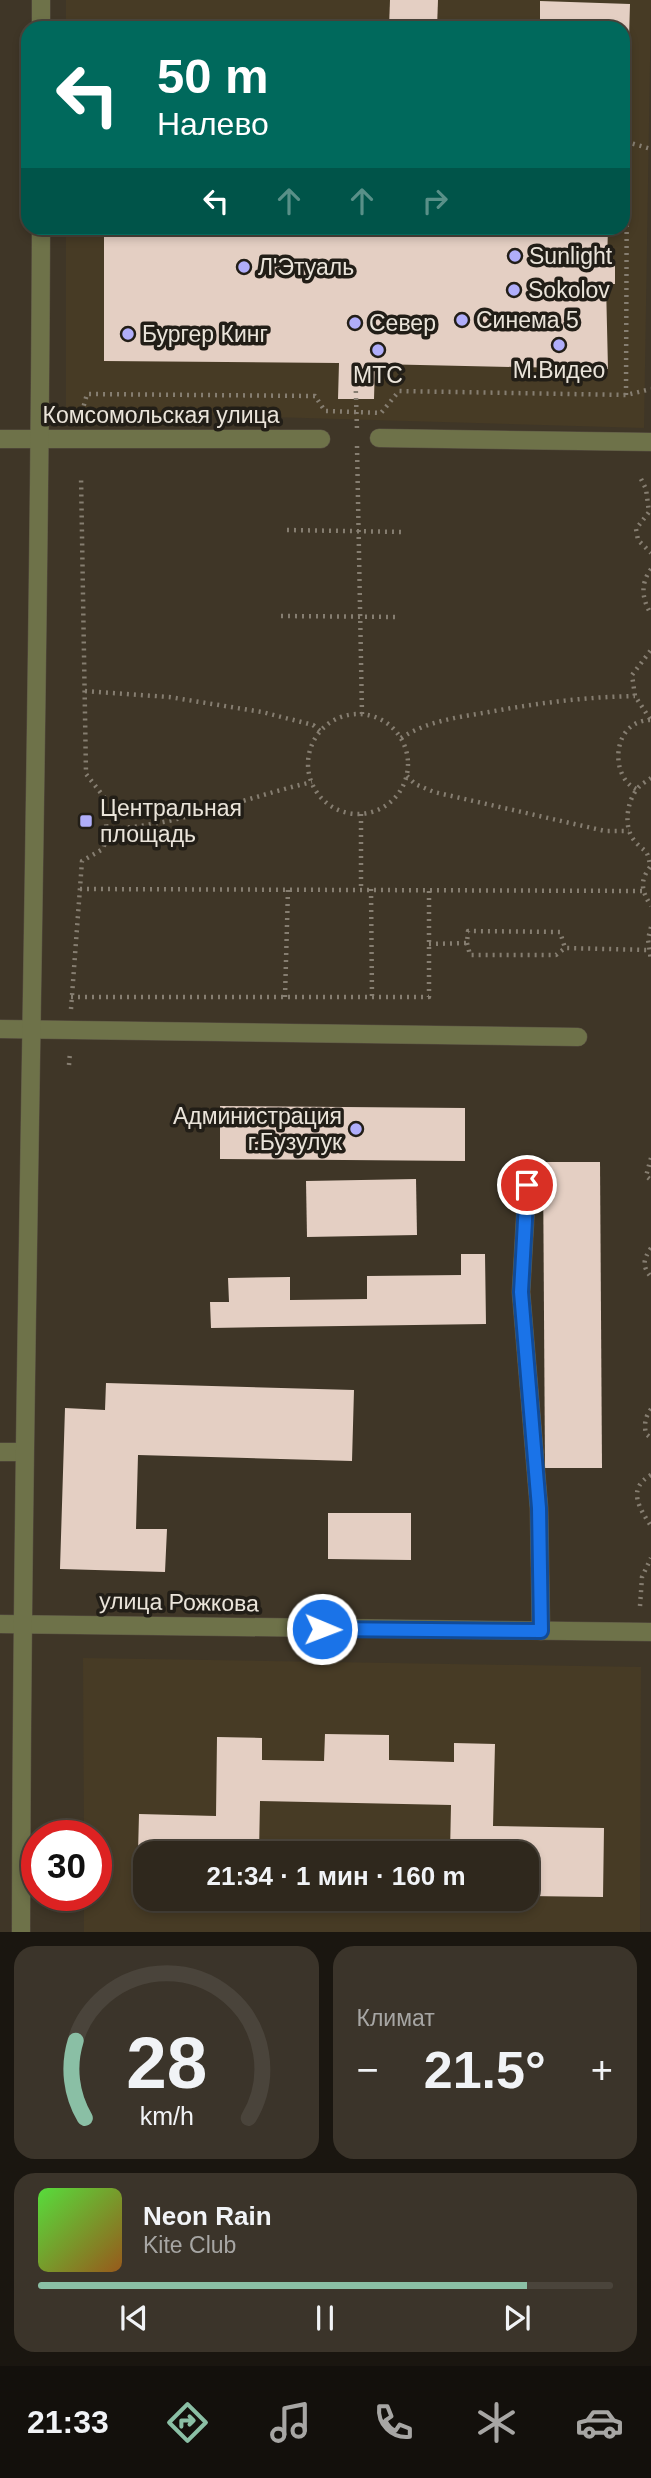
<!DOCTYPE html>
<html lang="ru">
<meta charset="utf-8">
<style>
body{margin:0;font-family:Helvetica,sans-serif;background:#3b342a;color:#f1f3f6;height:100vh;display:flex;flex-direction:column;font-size:26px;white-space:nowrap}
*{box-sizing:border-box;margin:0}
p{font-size:23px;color:#a7a6a4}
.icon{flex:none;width:38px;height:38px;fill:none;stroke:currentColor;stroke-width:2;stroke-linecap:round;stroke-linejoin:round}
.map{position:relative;height:1932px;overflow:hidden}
.panel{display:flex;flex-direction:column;gap:14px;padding:14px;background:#1a1610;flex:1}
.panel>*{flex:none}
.banner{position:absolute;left:21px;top:21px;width:609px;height:214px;border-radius:21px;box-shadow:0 4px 10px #0003,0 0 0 2px #4a443b;background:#00695c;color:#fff;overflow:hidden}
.speed{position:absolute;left:21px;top:1820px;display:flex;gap:14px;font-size:35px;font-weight:700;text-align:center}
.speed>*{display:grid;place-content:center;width:91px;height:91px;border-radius:50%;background:#2f281d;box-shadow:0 4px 10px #0003,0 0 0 2px #4a443b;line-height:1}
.speed .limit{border:10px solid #d22;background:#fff;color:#111}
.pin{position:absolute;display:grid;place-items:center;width:60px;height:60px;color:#fff;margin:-30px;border:4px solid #fff;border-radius:50%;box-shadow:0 2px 7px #0007}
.me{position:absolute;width:77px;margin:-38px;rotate:91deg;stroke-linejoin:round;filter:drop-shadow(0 0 5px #0008)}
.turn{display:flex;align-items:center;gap:24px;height:147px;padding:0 21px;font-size:32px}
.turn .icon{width:91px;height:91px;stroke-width:2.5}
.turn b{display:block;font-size:49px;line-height:60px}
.lanes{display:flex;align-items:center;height:66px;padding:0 21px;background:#0003;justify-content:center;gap:35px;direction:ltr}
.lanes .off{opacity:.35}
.big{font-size:52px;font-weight:800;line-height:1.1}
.panel .card{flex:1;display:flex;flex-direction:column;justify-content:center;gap:10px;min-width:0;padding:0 24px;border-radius:21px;background:#3b342a}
.panel .dial{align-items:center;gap:0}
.dial svg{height:182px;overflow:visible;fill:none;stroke:#4a443b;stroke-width:7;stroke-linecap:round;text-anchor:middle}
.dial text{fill:#f1f3f6;stroke:none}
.song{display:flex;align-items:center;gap:21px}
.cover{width:84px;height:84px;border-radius:10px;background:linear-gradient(135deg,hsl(110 70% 55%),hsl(30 70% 35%))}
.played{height:7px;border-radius:4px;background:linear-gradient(90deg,#8abfa5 85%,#4a443b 85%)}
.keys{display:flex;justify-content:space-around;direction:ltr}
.heat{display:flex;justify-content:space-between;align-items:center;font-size:38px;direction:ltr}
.panel .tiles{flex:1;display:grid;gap:14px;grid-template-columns:1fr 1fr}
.card:last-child{grid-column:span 2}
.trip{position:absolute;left:133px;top:1841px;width:406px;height:70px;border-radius:21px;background:#2f281d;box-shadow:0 4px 10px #0003,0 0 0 2px #4a443b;font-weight:800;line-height:70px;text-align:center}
.tabs{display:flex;height:112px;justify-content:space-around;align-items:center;background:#13100c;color:#a7a6a4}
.tabs .icon{width:49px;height:49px}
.tabs .on{color:#8abfa5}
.tabs b{font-size:32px;color:#f1f3f6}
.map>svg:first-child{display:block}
</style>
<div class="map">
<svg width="651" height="1932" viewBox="0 0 651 1932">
<rect width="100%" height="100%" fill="#3f3627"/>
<g fill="#473b25" fill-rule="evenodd">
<polygon points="66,0 651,0 644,428 66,411 66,228 623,228 623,28 66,28"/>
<path d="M83,1658L641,1667L640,1932H84V1895H96V1836H84ZM145,1853H527V1899H145Z"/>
</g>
<g fill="#e4cfc3">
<polygon points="390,0 438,0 437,28 389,28"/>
<polygon points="540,1 630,4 628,73 623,73 623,28 540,28"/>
<polygon points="97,20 172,21 171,28 97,28"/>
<polygon points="104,228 608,228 607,263 615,264 615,284 606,284 608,369 375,364 374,399 338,399 339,363 104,361"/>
<polygon points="220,1106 465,1108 465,1161 220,1159"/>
<polygon points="543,1162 600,1162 602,1468 545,1468"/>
<polygon points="416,1179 417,1235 307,1237 306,1181"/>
<polygon points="461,1254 485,1254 486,1324 211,1328 210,1302 229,1302 228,1278 290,1277 290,1300 367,1299 367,1276 461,1275"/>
<polygon points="106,1383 354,1390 352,1461 138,1455 136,1529 167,1529 165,1572 60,1569 65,1408 105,1410"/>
<polygon points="328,1513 411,1513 411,1560 328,1559"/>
<polygon points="325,1734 389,1735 389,1760 454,1762 454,1743 495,1744 493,1826 604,1828 603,1897 527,1896 527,1853 450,1853 451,1805 260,1801 259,1853 138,1853 139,1814 216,1816 217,1737 262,1738 262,1760 324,1761"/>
</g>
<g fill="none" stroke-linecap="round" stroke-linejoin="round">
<g stroke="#5a5244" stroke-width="19">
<g id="minor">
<polyline points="41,28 41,0"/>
<polyline points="379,438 651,442"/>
<polyline points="0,439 321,439"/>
<polyline points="0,1029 578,1037"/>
<polyline points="527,1185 521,1292 539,1508 541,1631"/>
<polyline points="0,1452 24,1452"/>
<polyline points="0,1624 651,1632"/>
<path d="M21,1932C22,1364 39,796 41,228"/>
</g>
</g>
<g stroke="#867e71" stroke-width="4.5" stroke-dasharray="2 5" stroke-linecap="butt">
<polyline points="355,363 357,430"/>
<polyline points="626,395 627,142 651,149"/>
<polyline points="80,419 87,394 315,396 325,411 381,413 399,391 626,395 651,389"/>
<polyline points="357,446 362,714"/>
<polyline points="641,479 646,489 649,512 636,529 638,540 651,553"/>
<polyline points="287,530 404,532"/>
<path d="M651,569C640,584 642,599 651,614"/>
<polyline points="281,616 400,617"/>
<polyline points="85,691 169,697 262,712 313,725 320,731"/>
<circle cx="358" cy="764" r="50"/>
<polyline points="650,719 635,696 632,675 651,650"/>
<path d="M401,738C427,721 459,717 489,712C538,703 585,697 635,696"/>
<polyline points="407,776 415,784 434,792 605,831 629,831"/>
<path d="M651,778C647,781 641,784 638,788C627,800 623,827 634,840C644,853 648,847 650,867C639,882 642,891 651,906"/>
<path d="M636,789C609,776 612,720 651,720"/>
<polyline points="361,814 361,888"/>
<path d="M107,829C179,826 243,798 312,782"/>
<polyline points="80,889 643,891"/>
<polyline points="371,889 372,997"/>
<polyline points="651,927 648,939 651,961"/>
<polyline points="467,943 470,955 556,955 565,948"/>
<polyline points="429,944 467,943 468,931 560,932 565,948 649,950"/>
<polyline points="71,997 429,997 429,889"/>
<polyline points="285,997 288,889"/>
<polyline points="71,1009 82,861 103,849 107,836 104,797 86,774 81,476"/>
<polyline points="69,1065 70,1052"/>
<polyline points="651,1158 646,1176 651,1180"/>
<path d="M651,1248C643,1260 642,1266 651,1277"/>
<path d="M651,1409C645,1417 644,1425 646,1434L651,1438"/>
<path d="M651,1475C626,1489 640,1509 651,1526"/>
<polyline points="640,1606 642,1577 651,1558"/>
</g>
<use href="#minor" stroke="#6e7249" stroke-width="18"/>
</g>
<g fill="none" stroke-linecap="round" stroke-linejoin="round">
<g stroke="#114b97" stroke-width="18">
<polyline id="route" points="322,1629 541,1631 539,1508 521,1292 527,1185"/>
</g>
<use href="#route" stroke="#1a73e8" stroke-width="12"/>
</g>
<g fill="#b0aefa" stroke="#221e17" stroke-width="2.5">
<circle cx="515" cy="256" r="7"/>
<circle cx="244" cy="267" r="7"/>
<circle cx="514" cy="290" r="7"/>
<circle cx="462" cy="320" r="7"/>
<circle cx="355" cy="323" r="7"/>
<circle cx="128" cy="334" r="7"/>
<circle cx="559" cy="345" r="7"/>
<circle cx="378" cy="350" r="7"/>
<rect x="79" y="814" width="14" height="14" rx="3.5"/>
<circle cx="356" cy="1129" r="7"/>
</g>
<g text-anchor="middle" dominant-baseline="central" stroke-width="7" stroke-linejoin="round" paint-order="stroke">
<g font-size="23" fill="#eae4da" stroke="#221e17" text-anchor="start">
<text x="529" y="256">Sunlight</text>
<text x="258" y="267">Л'Этуаль</text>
<text x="528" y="290">Sokolov</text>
<text x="476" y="320">Синема 5</text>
<text x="369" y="323">Север</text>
<text x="142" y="334">Бургер Кинг</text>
<text x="559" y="370" text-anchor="middle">М.Видео</text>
<text x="378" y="375" text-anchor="middle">МТС</text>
<text x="100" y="808">Центральная<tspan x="100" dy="26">площадь</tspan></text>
<text x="342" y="1116" text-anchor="end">Администрация<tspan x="342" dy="26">г.Бузулук</tspan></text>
</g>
<g font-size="23" fill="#eae4da" stroke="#221e17">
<text x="161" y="415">Комсомольская улица</text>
<text transform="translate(179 1602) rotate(1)">улица Рожкова</text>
</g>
</g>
</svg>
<div class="speed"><div class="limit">30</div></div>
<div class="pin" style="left:527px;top:1185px;background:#d93025"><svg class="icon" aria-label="arrive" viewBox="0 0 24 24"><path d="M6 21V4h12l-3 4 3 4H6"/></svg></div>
<svg class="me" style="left:322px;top:1629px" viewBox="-20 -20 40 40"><circle r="17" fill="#1a73e8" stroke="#fff" stroke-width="3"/><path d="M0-11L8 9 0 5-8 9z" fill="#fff"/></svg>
<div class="trip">21:34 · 1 мин · 160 m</div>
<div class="banner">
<div class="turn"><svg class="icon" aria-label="left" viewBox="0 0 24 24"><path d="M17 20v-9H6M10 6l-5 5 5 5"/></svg><div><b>50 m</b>Налево</div></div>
<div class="lanes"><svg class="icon" aria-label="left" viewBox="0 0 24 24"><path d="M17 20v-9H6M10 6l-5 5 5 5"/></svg><svg class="icon off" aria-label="ahead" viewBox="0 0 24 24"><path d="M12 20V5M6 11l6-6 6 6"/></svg><svg class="icon off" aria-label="ahead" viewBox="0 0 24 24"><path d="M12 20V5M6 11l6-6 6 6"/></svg><svg class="icon off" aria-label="right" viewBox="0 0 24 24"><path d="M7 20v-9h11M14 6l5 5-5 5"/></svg></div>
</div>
</div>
<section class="panel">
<div class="tiles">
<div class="card dial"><svg viewBox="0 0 100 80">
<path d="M14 69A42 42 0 1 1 86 69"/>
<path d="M14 69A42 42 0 0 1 10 35" stroke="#8abfa5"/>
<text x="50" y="56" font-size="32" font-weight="700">28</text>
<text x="50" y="72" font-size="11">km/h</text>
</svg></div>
<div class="card"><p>Климат</p>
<div class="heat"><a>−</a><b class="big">21.5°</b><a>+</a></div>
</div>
<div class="card">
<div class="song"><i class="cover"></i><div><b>Neon Rain</b><p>Kite Club</p></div></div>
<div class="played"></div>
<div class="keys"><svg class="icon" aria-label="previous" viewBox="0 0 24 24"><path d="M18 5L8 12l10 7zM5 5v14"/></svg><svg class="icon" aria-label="pause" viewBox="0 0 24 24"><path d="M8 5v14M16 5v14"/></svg><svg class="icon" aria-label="next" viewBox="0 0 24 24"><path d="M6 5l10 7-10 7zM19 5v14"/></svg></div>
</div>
</div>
</section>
<nav class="tabs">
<b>21:33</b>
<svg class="icon on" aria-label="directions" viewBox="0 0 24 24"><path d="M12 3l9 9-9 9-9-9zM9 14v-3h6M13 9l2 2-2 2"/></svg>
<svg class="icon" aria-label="music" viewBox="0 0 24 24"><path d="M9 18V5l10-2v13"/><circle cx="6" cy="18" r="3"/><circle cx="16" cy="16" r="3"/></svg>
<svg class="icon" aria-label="phone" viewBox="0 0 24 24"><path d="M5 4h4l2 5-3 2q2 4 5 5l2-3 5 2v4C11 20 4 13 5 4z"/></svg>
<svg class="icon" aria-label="climate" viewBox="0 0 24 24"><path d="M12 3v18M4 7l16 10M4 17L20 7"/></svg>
<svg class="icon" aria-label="car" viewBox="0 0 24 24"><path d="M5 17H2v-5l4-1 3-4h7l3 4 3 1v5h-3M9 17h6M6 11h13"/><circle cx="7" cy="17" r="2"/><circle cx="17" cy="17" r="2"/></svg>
</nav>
